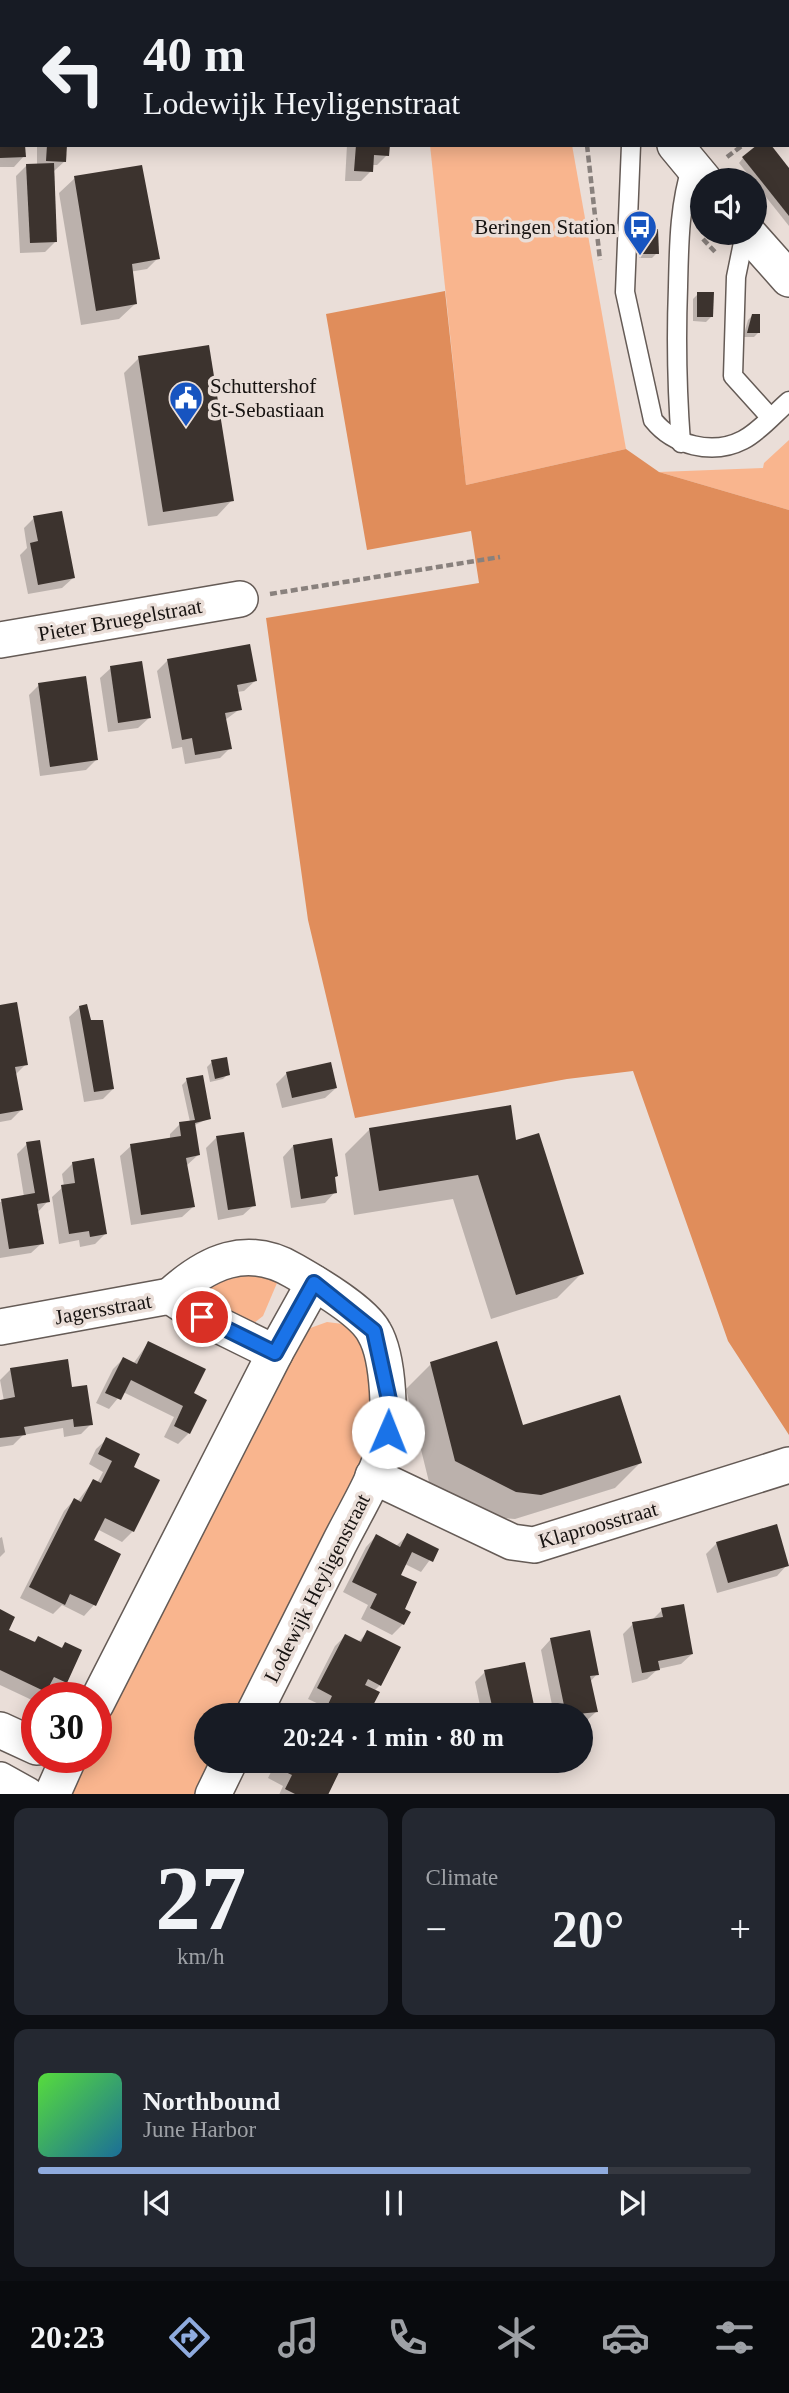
<!DOCTYPE html>
<meta charset="utf-8">
<style>
body{margin:0;font-family:"Times New Roman",serif;background:#242831;color:#f1f3f6;height:100vh;display:flex;flex-direction:column;font-size:26px;white-space:nowrap}
*{box-sizing:border-box;margin:0}
p{font-size:23px;color:#9ea1a6}
.icon{flex:none;width:38px;height:38px;fill:none;stroke:currentColor;stroke-width:2;stroke-linecap:round;stroke-linejoin:round}
.map{position:relative;height:1794px;overflow:hidden}
.side{display:flex;flex-direction:column;gap:14px;padding:14px;background:#0d0f14;flex:1}
.side>*{flex:none}
.guide{position:absolute;left:0px;top:0px;width:789px;height:147px;box-shadow:0 4px 18px #0003;background:#171b24;color:#f1f3f6;overflow:hidden}
.tools{position:absolute;left:690px;top:168px;display:grid;gap:14px}
.tools a{display:grid;place-items:center;width:77px;height:77px;border-radius:50%;background:#171b24;box-shadow:0 4px 18px #0003;font-size:35px}
.speed{position:absolute;left:21px;top:1682px;display:flex;gap:14px;font-size:35px;font-weight:700;text-align:center}
.speed>*{display:grid;place-content:center;width:91px;height:91px;border-radius:50%;background:#171b24;box-shadow:0 4px 18px #0003;line-height:1}
.speed .limit{border:10px solid #d22;background:#fff;color:#111}
.pin{position:absolute;display:grid;place-items:center;width:60px;height:60px;color:#fff;margin:-30px;border:4px solid #fff;border-radius:50%;box-shadow:0 2px 7px #0007}
.me{position:absolute;width:77px;margin:-38px;rotate:1deg;stroke-linejoin:round;filter:drop-shadow(0 0 5px #0008)}
.turn{display:flex;align-items:center;gap:24px;height:147px;padding:0 28px;font-size:32px}
.turn .icon{width:91px;height:91px;stroke-width:2.5}
.turn b{display:block;font-size:49px;line-height:60px}
.big{font-size:52px;font-weight:700;line-height:1.1}
.side .tile{flex:1;display:flex;flex-direction:column;justify-content:center;gap:10px;min-width:0;padding:0 24px;border-radius:14px;background:#242831}
.side .dial{align-items:center;gap:0}
.dial b{font-size:91px;line-height:1}
.song{display:flex;align-items:center;gap:21px}
.cover{width:84px;height:84px;border-radius:10px;background:linear-gradient(135deg,hsl(110 70% 55%),hsl(200 70% 35%))}
.played{height:7px;border-radius:4px;background:linear-gradient(90deg,#8fabde 80%,#363941 80%)}
.keys{display:flex;justify-content:space-around;direction:ltr}
.heat{display:flex;justify-content:space-between;align-items:center;font-size:38px;direction:ltr}
.side .tiles{flex:1;display:grid;gap:14px;grid-template-columns:1fr 1fr}
.tile:last-child{grid-column:span 2}
.trip{position:absolute;left:194px;top:1703px;width:399px;height:70px;border-radius:35px;background:#171b24;box-shadow:0 4px 18px #0003;font-weight:700;line-height:70px;text-align:center}
.tab-bar{display:flex;height:112px;justify-content:space-around;align-items:center;background:#090b0e;color:#9ea1a6}
.tab-bar .icon{width:49px;height:49px}
.tab-bar .selected{color:#8fabde}
.tab-bar b{font-size:32px;color:#f1f3f6}
.map>svg:first-child{display:block}
</style>
<div class="map">
<svg width="789" height="1795" viewBox="0 0 789 1795">
<rect width="100%" height="100%" fill="#eaded8"/>
<g fill="#f9b58e">
<polygon points="430,145 572,145 626,449 466,485"/>
<polygon points="789,440 789,510 659,472 763,468 764,463"/>
<polygon points="262,1270 275,1277 277,1283 263,1316 254,1323 200,1296 201,1285"/>
<polygon points="327,1322 343,1324 362,1337 380,1424 239,1715 206,1715 206,1760 216,1761 200,1794 69,1795 87,1757 96,1757 96,1739 294,1339 302,1331"/>
</g>
<polygon fill="#e08d5b" points="445,291 466,485 626,449 659,472 789,510 789,1435 728,1341 633,1071 567,1079 355,1118 308,920 266,618 479,583 471,531 367,550 326,314"/>
<g fill="#0003">
<polygon points="0,48 2,48 0,89"/>
<polygon points="0,116 2,145 24,156 14,167 0,167"/>
<polygon points="37,145 65,145 65,161 54,171 56,241 45,252 20,253 16,176 27,165 37,165"/>
<polygon points="347,145 388,145 387,155 377,165 371,165 371,171 361,181 345,181"/>
<polygon points="743,158 789,171 789,226 739,163"/>
<polygon points="75,178 158,258 147,269 129,272 135,304 119,319 81,325 59,193"/>
<polygon points="643,231 657,253 652,258 639,258 638,236"/>
<polygon points="698,294 711,317 706,322 693,321 693,299"/>
<polygon points="753,315 759,332 754,337 743,337 748,320"/>
<polygon points="139,358 232,500 217,516 148,526 124,373"/>
<polygon points="34,518 73,578 62,588 28,594 20,555 27,548 24,528"/>
<polygon points="168,660 255,681 244,691 237,692 240,709 225,720 230,748 220,758 185,764 182,747 172,749 157,671"/>
<polygon points="111,668 149,718 138,728 108,732 100,678"/>
<polygon points="39,685 96,760 86,770 40,776 29,695"/>
<polygon points="0,1006 26,1064 15,1075 21,1110 11,1120 0,1122"/>
<polygon points="80,1007 114,1088 103,1099 84,1102 69,1017"/>
<polygon points="212,1062 228,1074 223,1079 210,1082 207,1067"/>
<polygon points="287,1073 336,1088 325,1098 282,1108 276,1084"/>
<polygon points="187,1080 209,1118 193,1126 198,1155 186,1166 193,1207 182,1217 131,1225 120,1156 131,1146 170,1140 170,1134 180,1124 190,1122 182,1085"/>
<polygon points="370,1129 515,1142 582,1273 557,1298 491,1319 453,1199 354,1215 345,1154"/>
<polygon points="216,1138 254,1205 243,1215 218,1220 206,1148"/>
<polygon points="27,1144 48,1201 37,1213 42,1243 31,1253 0,1258 0,1202 24,1197 17,1154"/>
<polygon points="293,1146 337,1176 333,1179 335,1192 325,1203 291,1208 283,1157"/>
<polygon points="73,1163 105,1234 95,1244 80,1247 79,1240 59,1244 52,1197 64,1186 62,1174"/>
<polygon points="148,1343 192,1394 189,1433 178,1444 164,1437 174,1417 123,1392 109,1409 96,1403 113,1369 123,1359 133,1364"/>
<polygon points="431,1364 521,1427 640,1463 615,1488 515,1519 491,1517 430,1486 406,1389"/>
<polygon points="11,1369 91,1424 81,1434 64,1437 63,1428 23,1435 13,1445 0,1447 0,1401 4,1401 0,1380"/>
<polygon points="107,1439 131,1468 133,1531 122,1542 97,1529 92,1541 94,1605 84,1616 62,1605 53,1614 20,1598 64,1511 74,1500 77,1502 93,1481 97,1483 103,1472 89,1464 96,1449"/>
<polygon points="376,1536 396,1546 407,1536 437,1550 421,1572 405,1564 399,1575 403,1624 392,1635 361,1619 368,1605 343,1592 366,1547"/>
<polygon points="2,1537 5,1552 0,1557 0,1538"/>
<polygon points="717,1543 787,1565 777,1576 717,1593 706,1554"/>
<polygon points="662,1610 692,1654 681,1664 658,1669 647,1679 632,1683 623,1634 633,1624 651,1621"/>
<polygon points="0,1611 6,1631 33,1643 38,1638 60,1649 65,1644 65,1682 55,1692 46,1688 34,1701 0,1685"/>
<polygon points="368,1632 380,1685 374,1691 366,1715 319,1715 323,1706 308,1699 335,1646 345,1636 358,1642"/>
<polygon points="551,1639 597,1674 590,1682 596,1712 585,1722 581,1723 581,1715 554,1715 541,1650"/>
<polygon points="485,1672 534,1715 482,1715 475,1682"/>
<polygon points="277,1760 343,1760 326,1795 279,1795 283,1786 268,1778"/>
</g>
<g fill="#3c332e">
<polygon points="0,145 25,145 26,157 0,158"/>
<polygon points="47,145 67,145 66,162 46,161"/>
<polygon points="356,145 390,145 389,156 374,155 373,172 354,171"/>
<polygon points="757,145 771,145 789,168 789,216 742,157"/>
<polygon points="54,163 57,242 30,243 26,164"/>
<polygon points="142,165 160,259 132,264 137,304 96,311 74,176"/>
<polygon points="643,229 658,229 659,254 643,254"/>
<polygon points="697,292 714,292 713,317 697,317"/>
<polygon points="752,314 760,314 760,333 747,333"/>
<polygon points="209,345 234,501 163,512 138,356"/>
<polygon points="62,511 75,578 38,585 30,543 38,541 33,516"/>
<polygon points="250,644 257,681 237,685 242,710 225,713 232,749 195,755 192,738 182,740 167,659"/>
<polygon points="142,661 151,718 118,723 110,666"/>
<polygon points="86,676 98,760 50,767 38,683"/>
<polygon points="17,1002 28,1065 15,1067 23,1110 0,1114 0,1005"/>
<polygon points="87,1004 91,1020 103,1020 114,1089 94,1092 79,1006"/>
<polygon points="227,1057 230,1075 215,1079 211,1060"/>
<polygon points="331,1062 337,1088 292,1098 286,1072"/>
<polygon points="203,1075 211,1119 195,1123 200,1155 186,1158 195,1207 141,1215 130,1144 181,1136 179,1122 195,1120 186,1078"/>
<polygon points="511,1105 516,1140 539,1133 584,1274 516,1295 478,1175 379,1191 369,1128"/>
<polygon points="244,1132 256,1206 228,1210 216,1136"/>
<polygon points="332,1138 338,1176 335,1177 337,1193 301,1199 293,1145"/>
<polygon points="40,1140 50,1202 37,1204 44,1244 9,1249 1,1199 35,1193 26,1142"/>
<polygon points="94,1158 107,1234 90,1237 89,1231 69,1234 61,1185 75,1183 72,1162"/>
<polygon points="148,1341 206,1369 194,1393 207,1400 190,1434 174,1426 183,1406 131,1380 121,1400 105,1393 123,1357 137,1364"/>
<polygon points="497,1341 523,1425 620,1395 642,1463 541,1495 516,1492 455,1461 430,1362"/>
<polygon points="68,1359 72,1387 87,1385 93,1425 74,1427 73,1419 24,1427 26,1435 0,1438 0,1400 15,1397 10,1368"/>
<polygon points="106,1437 140,1454 134,1467 160,1480 134,1532 105,1518 94,1540 121,1554 96,1606 70,1594 65,1605 29,1587 74,1498 81,1502 93,1479 101,1483 112,1461 98,1454"/>
<polygon points="777,1524 789,1566 728,1583 716,1542"/>
<polygon points="407,1533 439,1549 433,1562 412,1552 401,1575 417,1582 405,1609 411,1612 404,1625 370,1608 377,1594 352,1582 376,1534 400,1547"/>
<polygon points="684,1604 693,1654 658,1661 660,1670 642,1673 632,1622 663,1617 661,1608"/>
<polygon points="0,1609 15,1617 9,1630 35,1642 38,1636 62,1648 65,1642 82,1650 67,1683 54,1677 46,1692 0,1670"/>
<polygon points="367,1630 401,1647 381,1686 368,1679 365,1685 380,1692 368,1715 323,1715 332,1696 317,1688 345,1634 361,1642"/>
<polygon points="590,1630 599,1675 590,1676 598,1712 566,1715 550,1638"/>
<polygon points="525,1662 536,1715 494,1715 484,1670"/>
<polygon points="281,1760 345,1760 328,1795 297,1795 285,1789 292,1775 277,1768"/>
</g>
<g fill="none" stroke-linecap="round" stroke-linejoin="round">
<g stroke="#655b56" stroke-width="21">
<g id="service">
<path d="M631,145L625,292L653,420C673,445 712,456 743,440C759,432 775,413 789,401"/>
<polyline points="745,233 736,277 733,376 770,417"/>
<path d="M681,443C677,391 676,340 678,287C679,245 679,206 692,165"/>
</g>
</g>
<g stroke="#655b56" stroke-width="38">
<g id="minor">
<polyline points="675,145 704,180"/>
<polyline points="748,233 789,279"/>
<polyline points="0,640 240,599"/>
<path d="M170,1296C207,1262 247,1243 294,1271C315,1283 363,1311 374,1332C389,1357 392,1425 383,1452C373,1484 354,1514 339,1544C310,1601 282,1658 253,1715"/>
<polyline points="0,1327 170,1296 202,1317 275,1353"/>
<polyline points="373,1476 512,1542 534,1545 789,1465"/>
<polyline points="96,1704 275,1353 314,1283"/>
<polyline points="0,1730 37,1747"/>
<polyline points="0,1780 27,1795"/>
<polyline points="52,1795 69,1757"/>
<polyline points="213,1795 230,1760"/>
</g>
</g>
<g stroke="#655b56" stroke-width="42">
<g id="tertiary">
<polyline points="376,0 411,2"/>
<polyline points="788,20 789,20"/>
</g>
</g>
<g stroke="#89817d" stroke-width="4.5" stroke-dasharray="7 3.5" stroke-linecap="butt">
<polyline points="590,2 590,0"/>
<polyline points="749,2 762,1"/>
<polyline points="788,125 789,127"/>
<polyline points="587,145 600,260"/>
<polyline points="727,157 743,145"/>
<polyline points="703,239 716,253"/>
<polyline points="270,594 500,557"/>
</g>
<use href="#service" stroke="#fff" stroke-width="18"/>
<use href="#minor" stroke="#fff" stroke-width="35"/>
<use href="#tertiary" stroke="#fff" stroke-width="38"/>
</g>
<g fill="none" stroke-linecap="round" stroke-linejoin="round">
<g stroke="#114b97" stroke-width="18">
<polyline id="route" points="202,1317 275,1353 314,1283 374,1331 389,1400 388,1432"/>
</g>
<use href="#route" stroke="#1a73e8" stroke-width="12"/>
</g>
<defs>
<g id="bus-pin" transform="scale(1.75)"><path d="M0 17L-7.5 6A9.5 9.5 0 1 1 7.5 6Z" fill="#1754c0" stroke="#eaded8"/><path d="M-5-6H5V4H4V6H2V4H-2V6H-4V4H-5ZM-3.5-4V0h7V-4ZM-3.5 1.2v1.5H-2V1.2ZM2 1.2v1.5H3.5V1.2Z" fill="#fff"/></g>
<g id="civic-pin" transform="scale(1.75)"><path d="M0 17L-7.5 6A9.5 9.5 0 1 1 7.5 6Z" fill="#1754c0" stroke="#eaded8"/><path d="M-.6-6.5H3V-4.5H.6V-3L4-1V1h2V6H-6V1h2V-1L-.6-3ZM-1.2 2.5V6h2.4V2.5Z" fill="#fff"/></g>
</defs>
<g fill-rule="evenodd">
<use href="#bus-pin" x="640" y="227"/>
<use href="#civic-pin" x="186" y="398"/>
</g>
<g text-anchor="middle" dominant-baseline="central" stroke-width="7" stroke-linejoin="round" paint-order="stroke">
<g font-size="21" fill="#171311" stroke="#eaded8" text-anchor="end">
<text x="616" y="227">Beringen Station</text>
<text x="210" y="386" text-anchor="start">Schuttershof<tspan x="210" dy="24">St-Sebastiaan</tspan></text>
</g>
<g font-size="21" fill="#171311" stroke="#eaded8">
<text transform="translate(120 620) rotate(-10)">Pieter Bruegelstraat</text>
<text transform="translate(103 1309) rotate(-10)">Jagersstraat</text>
<text transform="translate(598 1525) rotate(-16)">Klaproosstraat</text>
<text transform="translate(317 1588) rotate(-63)">Lodewijk Heyligenstraat</text>
</g>
</g>
</svg>
<div class="tools">
<a><svg class="icon" aria-label="sound" viewBox="0 0 24 24"><path d="M4 9h4l5-4v14l-5-4H4zM17 9q2 3 0 6"/></svg></a>
</div>
<div class="speed"><div class="limit">30</div></div>
<div class="pin" style="left:202px;top:1317px;background:#d93025"><svg class="icon" aria-label="arrive" viewBox="0 0 24 24"><path d="M6 21V4h12l-3 4 3 4H6"/></svg></div>
<svg class="me" style="left:388px;top:1432px" viewBox="-20 -20 40 40"><circle r="19" fill="#fff"/><path d="M0-13L10 11 0 6-10 11z" fill="#1a73e8"/></svg>
<div class="trip">20:24 · 1 min · 80 m</div>
<div class="guide">
<div class="turn"><svg class="icon" aria-label="left" viewBox="0 0 24 24"><path d="M17 20v-9H6M10 6l-5 5 5 5"/></svg><div><b>40 m</b>Lodewijk Heyligenstraat</div></div>
</div>
</div>
<section class="side">
<div class="tiles">
<div class="tile dial"><b>27</b><p>km/h</p></div>
<div class="tile"><p>Climate</p>
<div class="heat"><a>−</a><b class="big">20°</b><a>+</a></div>
</div>
<div class="tile">
<div class="song"><i class="cover"></i><div><b>Northbound</b><p>June Harbor</p></div></div>
<div class="played"></div>
<div class="keys"><svg class="icon" aria-label="previous" viewBox="0 0 24 24"><path d="M18 5L8 12l10 7zM5 5v14"/></svg><svg class="icon" aria-label="pause" viewBox="0 0 24 24"><path d="M8 5v14M16 5v14"/></svg><svg class="icon" aria-label="next" viewBox="0 0 24 24"><path d="M6 5l10 7-10 7zM19 5v14"/></svg></div>
</div>
</div>
</section>
<nav class="tab-bar">
<b>20:23</b>
<svg class="icon selected" aria-label="directions" viewBox="0 0 24 24"><path d="M12 3l9 9-9 9-9-9zM9 14v-3h6M13 9l2 2-2 2"/></svg>
<svg class="icon" aria-label="music" viewBox="0 0 24 24"><path d="M9 18V5l10-2v13"/><circle cx="6" cy="18" r="3"/><circle cx="16" cy="16" r="3"/></svg>
<svg class="icon" aria-label="phone" viewBox="0 0 24 24"><path d="M5 4h4l2 5-3 2q2 4 5 5l2-3 5 2v4C11 20 4 13 5 4z"/></svg>
<svg class="icon" aria-label="climate" viewBox="0 0 24 24"><path d="M12 3v18M4 7l16 10M4 17L20 7"/></svg>
<svg class="icon" aria-label="car" viewBox="0 0 24 24"><path d="M5 17H2v-5l4-1 3-4h7l3 4 3 1v5h-3M9 17h6M6 11h13"/><circle cx="7" cy="17" r="2"/><circle cx="17" cy="17" r="2"/></svg>
<svg class="icon" aria-label="filters" viewBox="0 0 24 24"><path d="M4 7h16M4 17h16"/><circle cx="9" cy="7" r="2"/><circle cx="15" cy="17" r="2"/></svg>
</nav>
